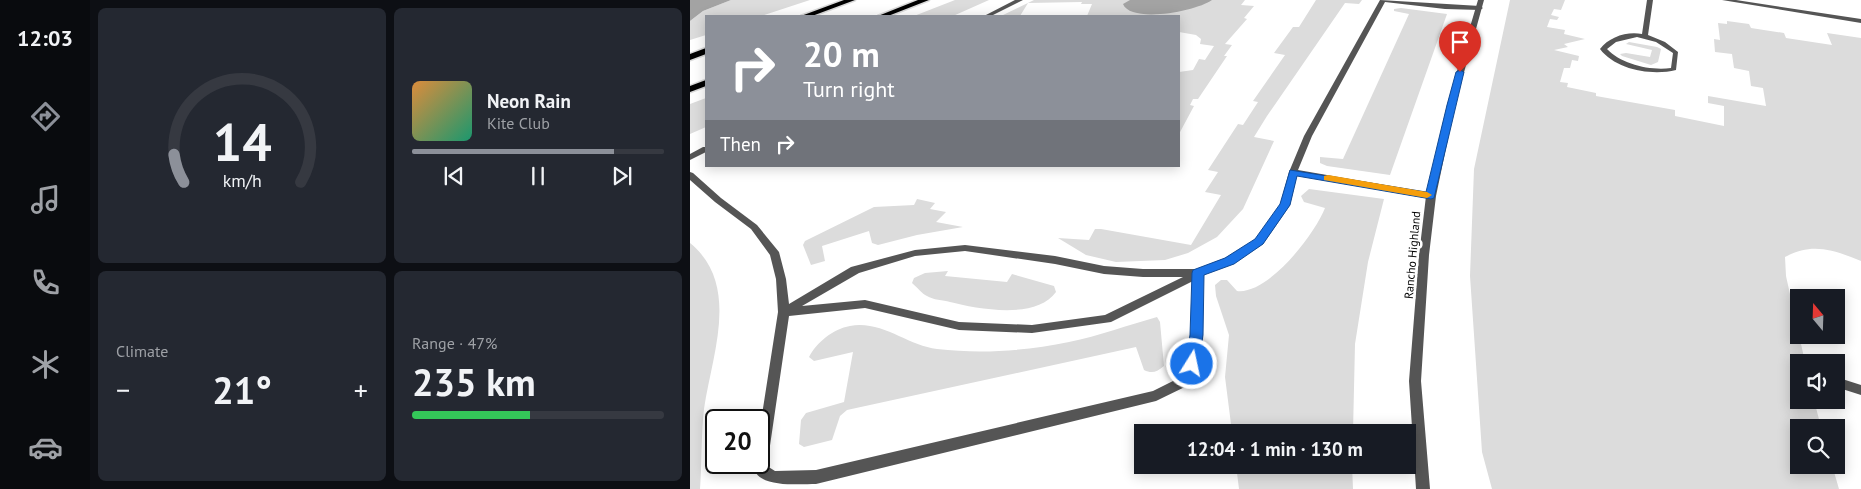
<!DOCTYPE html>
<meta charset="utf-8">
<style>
body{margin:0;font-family:"PT Sans",sans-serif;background:#242831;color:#f1f3f6;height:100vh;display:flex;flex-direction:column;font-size:19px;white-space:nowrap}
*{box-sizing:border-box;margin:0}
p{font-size:16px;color:#9ea1a6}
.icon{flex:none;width:28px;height:28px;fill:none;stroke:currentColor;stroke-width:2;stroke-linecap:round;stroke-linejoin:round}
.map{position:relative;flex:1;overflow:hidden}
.details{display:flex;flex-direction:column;gap:8px;padding:8px;background:#0d0f14;width:600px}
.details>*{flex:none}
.guide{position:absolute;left:15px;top:15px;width:475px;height:152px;border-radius:0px;box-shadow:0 2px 12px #0003;background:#8c9099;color:#fff;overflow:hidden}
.needle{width:32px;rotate:341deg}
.fabs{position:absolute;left:1100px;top:289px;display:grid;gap:10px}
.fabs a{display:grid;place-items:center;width:55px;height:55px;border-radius:0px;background:#171b24;box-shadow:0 2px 12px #0003;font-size:25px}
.speed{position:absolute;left:15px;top:409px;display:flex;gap:10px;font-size:25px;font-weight:700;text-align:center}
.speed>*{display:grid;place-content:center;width:65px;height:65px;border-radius:50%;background:#171b24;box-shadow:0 2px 12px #0003;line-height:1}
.speed .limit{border:2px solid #111;border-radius:8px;background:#fff;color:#111}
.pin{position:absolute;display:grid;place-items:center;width:42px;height:42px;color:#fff;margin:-51px -21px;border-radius:50% 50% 50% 0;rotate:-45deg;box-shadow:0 0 5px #0007}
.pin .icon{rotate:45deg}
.me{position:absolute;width:55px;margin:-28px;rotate:10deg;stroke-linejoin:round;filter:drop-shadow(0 0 4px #0008)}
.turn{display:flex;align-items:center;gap:18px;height:105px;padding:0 15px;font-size:22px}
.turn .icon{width:65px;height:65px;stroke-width:2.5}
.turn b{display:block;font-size:35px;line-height:42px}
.then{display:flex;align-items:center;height:48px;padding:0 15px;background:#0003;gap:10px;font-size:19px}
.big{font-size:38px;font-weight:700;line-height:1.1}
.details .widget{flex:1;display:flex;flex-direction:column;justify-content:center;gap:8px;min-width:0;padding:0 18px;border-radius:8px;background:#242831}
.details .dial{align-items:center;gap:0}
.dial svg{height:130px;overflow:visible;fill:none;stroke:#363941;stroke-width:7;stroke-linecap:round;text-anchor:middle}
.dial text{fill:#f1f3f6;stroke:none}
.song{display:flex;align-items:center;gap:15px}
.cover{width:60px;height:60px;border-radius:8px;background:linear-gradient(135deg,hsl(30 70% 55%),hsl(160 70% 35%))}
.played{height:5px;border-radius:2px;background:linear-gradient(90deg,#8c9099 80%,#363941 80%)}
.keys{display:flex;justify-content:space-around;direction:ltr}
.heat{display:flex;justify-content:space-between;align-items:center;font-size:28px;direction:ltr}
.charge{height:8px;border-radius:4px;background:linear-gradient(90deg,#34c759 47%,#363941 0)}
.details .tiles{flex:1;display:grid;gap:8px;grid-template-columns:repeat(2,1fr)}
.trip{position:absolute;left:444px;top:424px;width:282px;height:50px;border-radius:0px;background:#171b24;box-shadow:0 2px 12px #0003;font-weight:700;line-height:50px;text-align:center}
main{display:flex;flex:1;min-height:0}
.tabs{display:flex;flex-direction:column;width:90px;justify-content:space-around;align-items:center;background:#090b0e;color:#9ea1a6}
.tabs .icon{width:35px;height:35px}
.tabs .active{color:#8c9099}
.tabs b{font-size:22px;color:#f1f3f6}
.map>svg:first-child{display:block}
</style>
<main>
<nav class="tabs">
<b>12:03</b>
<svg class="icon active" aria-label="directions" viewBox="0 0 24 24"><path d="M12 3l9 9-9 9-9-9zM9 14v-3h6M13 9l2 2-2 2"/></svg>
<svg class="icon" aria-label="music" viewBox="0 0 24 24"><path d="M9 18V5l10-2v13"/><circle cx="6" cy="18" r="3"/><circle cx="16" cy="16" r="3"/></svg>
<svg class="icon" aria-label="phone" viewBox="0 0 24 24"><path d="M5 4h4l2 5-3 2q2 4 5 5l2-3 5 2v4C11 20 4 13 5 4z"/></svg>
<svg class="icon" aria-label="climate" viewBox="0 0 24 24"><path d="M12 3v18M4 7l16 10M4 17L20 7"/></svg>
<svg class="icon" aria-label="car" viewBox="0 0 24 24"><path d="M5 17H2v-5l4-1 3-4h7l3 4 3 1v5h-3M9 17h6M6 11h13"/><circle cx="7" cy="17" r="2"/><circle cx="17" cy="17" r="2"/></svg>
</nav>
<section class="details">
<div class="tiles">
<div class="widget dial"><svg viewBox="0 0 100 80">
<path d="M14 69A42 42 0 1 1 86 69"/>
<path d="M14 69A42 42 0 0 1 8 52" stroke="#8c9099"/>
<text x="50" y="56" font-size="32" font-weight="700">14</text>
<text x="50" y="72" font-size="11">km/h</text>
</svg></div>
<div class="widget">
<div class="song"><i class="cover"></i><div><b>Neon Rain</b><p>Kite Club</p></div></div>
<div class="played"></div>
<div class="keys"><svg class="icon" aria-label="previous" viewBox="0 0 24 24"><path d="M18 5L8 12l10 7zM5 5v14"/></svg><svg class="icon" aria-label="pause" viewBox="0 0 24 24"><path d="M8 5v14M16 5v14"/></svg><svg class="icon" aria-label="next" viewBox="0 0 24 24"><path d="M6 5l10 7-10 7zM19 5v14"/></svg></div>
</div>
<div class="widget"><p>Climate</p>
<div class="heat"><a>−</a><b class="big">21°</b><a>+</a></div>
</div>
<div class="widget"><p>Range · 47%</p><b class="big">235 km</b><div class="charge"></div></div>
</div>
</section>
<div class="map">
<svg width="1171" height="489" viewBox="0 0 1171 489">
<rect width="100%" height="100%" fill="#fff"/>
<g fill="#dcdcdc">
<polygon points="41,0 120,0 71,16 16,16 16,35 0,40 0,21 13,11"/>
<polygon points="265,0 299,0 263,16 224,16"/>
<polygon points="344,0 555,0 551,5 564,6 554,18 557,19 535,44 542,45 534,56 537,56 508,99 503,99 500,105 504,106 489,134 489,72 503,70 509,59 515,60 524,46 510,44 511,39 506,35 489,32 489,16 397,16 402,4 391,4 392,2 338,3 330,16 311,16"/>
<polygon points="626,0 672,0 669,4 655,3 577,116 564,137 584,141 553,209 527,237 498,253 475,260 426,262 396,255 368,238 399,240 405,229 411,229 501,245 531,195 515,192 528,172 518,170 548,124 553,125 568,102 563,101 595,55 584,53 603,27 609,27"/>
<path d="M820,0H875L871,10L864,9L861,15L869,17L867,20L860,19L857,27L875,30L874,34L895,39L874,44L878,47L864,50L889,56L888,61L882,60L880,68H874L870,82L878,83L877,87L906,93V96L985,110V116L1034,126V106L1018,103V96L1076,106L1073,88L1061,86L1059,71L1044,68L1042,54L1025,52L1024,39L1030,40L1028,23L1037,24V21L1059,24L1061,28L1094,33L1096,38L1142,45L1137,33L1171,38V261C1144,250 1122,242 1095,257L1096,276L1115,362H1109V400H1124L1131,427L1109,428V465H1142L1149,489H802L792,452L780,276L784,169Z"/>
<polygon points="711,8 757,14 700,175 637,166 630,163 630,157 653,159 719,14 704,11 704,9"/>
<polygon points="939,42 967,47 971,49 968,62 961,65 932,56 930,54 936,53 960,57 962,50 936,44"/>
<polygon points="16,98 16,127 0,134 0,104"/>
<path d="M619,189L694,199L678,262L665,344L663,432H542L535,377L539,335L526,296L525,285L531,280H537L547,291C578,295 625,234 635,208L614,202L611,196Z"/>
<polygon points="227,199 245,203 240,209 256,212 246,222 273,227 227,235 188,245 182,243 179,231 132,246 135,261 121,265 113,245 115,241 184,207 224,205"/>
<path d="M0,243C51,285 22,354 14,409C11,435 12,463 10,489H0Z"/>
<path d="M258,271L255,276L317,282L322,274L364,286L366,292C346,320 288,309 260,302C253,300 243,300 237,296C232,294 227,287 222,283L224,278L235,273Z"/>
<path d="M467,317L470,322L474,366C467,372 462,374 454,370L446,347L157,410L150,416L142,440L114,447L109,444L111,420L116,413L154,402L163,352L124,361L119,357C127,342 143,329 160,326C192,320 218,346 247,349C291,354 336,351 379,342C409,336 438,325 467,317Z"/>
<polygon points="546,465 662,465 663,489 549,489"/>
</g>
<g fill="#a3a3a3">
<polygon points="0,0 41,0 13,11 0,21"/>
<path d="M440,0H522C507,11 441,24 433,4Z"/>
</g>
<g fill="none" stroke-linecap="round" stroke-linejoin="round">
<g stroke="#dbdbdb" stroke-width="3">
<g id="primary">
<polygon points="154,0 165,0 122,16 111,16"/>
<polygon points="228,0 239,0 198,16 188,16"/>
<polygon points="16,48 16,54 0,60 0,54"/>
<polygon points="16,80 16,86 0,92 0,86"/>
</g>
</g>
<g fill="#555" fill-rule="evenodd">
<polygon points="325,0 333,0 301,16 294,16"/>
<path d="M690,0L790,6L793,8L790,10L755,9L695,2L622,136L608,170L741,193L746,196L741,199L607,175L600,205L573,244L543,264L513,275V335L503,383L466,401L126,484C109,484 60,489 64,462H69V434L88,312L86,279L80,255L61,229L25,202L0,180V172L3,173L31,198L67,225L89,252L96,279L99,304L161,267L225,250L275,245L365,256L414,266L453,269H507L535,258L565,240L590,205L599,172L614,136ZM275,251L365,264L414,274L453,277H493L415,315L342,325L269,322L175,300L112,306L169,273L225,256ZM503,281L501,335L493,376L463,391L126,470L85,471L77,466L99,316L175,308L269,330L342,333L421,322Z"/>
<path d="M957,0H963L958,35L975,42L988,52L986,70C962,76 926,70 910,49C919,37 937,31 952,34ZM947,37L966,42L983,53L981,68C960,71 931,64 917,49L926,42Z"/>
<polygon points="1032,0 1046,0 1171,19 1171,23"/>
<polygon points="13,147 16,147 16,152 0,160 0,154"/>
</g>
<g fill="#555" fill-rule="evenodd">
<polygon points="788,0 794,0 765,105 746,196 739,255 731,381 740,489 726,489 719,381 729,255 736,196 757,105"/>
<polygon points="1146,377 1171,385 1171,395 1146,387"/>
</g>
<use href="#primary" fill="#000" fill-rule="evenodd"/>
</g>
<polygon fill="#1a73e8" stroke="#114b97" points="770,70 774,72 744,198 741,199 607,176 600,205 573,244 544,264 514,275 513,335 509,364 507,368 502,370 497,368 495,364 500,335 502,273 503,270 535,258 565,239 590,204 600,170 736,192 757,105 766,72"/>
<polygon fill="#f59e0b" points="638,175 737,192 742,195 737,198 634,180 634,176"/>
<g text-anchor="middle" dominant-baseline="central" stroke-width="5" stroke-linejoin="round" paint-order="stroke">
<g font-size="12" fill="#000" stroke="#fff">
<text transform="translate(722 255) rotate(-85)">Rancho Highland</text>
</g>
</g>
</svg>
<div class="fabs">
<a><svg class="needle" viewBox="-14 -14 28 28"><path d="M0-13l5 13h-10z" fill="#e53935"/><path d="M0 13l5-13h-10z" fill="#9ea1a6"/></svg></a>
<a><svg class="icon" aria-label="sound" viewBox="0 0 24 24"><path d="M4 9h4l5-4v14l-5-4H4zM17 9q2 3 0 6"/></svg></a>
<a><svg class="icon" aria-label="search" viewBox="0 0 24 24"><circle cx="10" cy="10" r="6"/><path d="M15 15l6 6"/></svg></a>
</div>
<div class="speed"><div class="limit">20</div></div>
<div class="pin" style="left:770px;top:72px;background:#d93025"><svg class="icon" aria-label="arrive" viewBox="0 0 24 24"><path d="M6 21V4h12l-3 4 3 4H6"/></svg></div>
<svg class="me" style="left:502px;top:364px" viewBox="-20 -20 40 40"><circle r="17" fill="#1a73e8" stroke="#fff" stroke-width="3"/><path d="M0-11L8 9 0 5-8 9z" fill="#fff"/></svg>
<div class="trip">12:04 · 1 min · 130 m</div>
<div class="guide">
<div class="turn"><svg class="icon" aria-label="right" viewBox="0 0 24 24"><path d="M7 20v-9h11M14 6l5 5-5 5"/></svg><div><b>20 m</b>Turn right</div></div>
<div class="then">Then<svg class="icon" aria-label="right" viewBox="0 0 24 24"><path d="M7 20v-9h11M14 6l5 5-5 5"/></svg></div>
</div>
</div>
</main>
